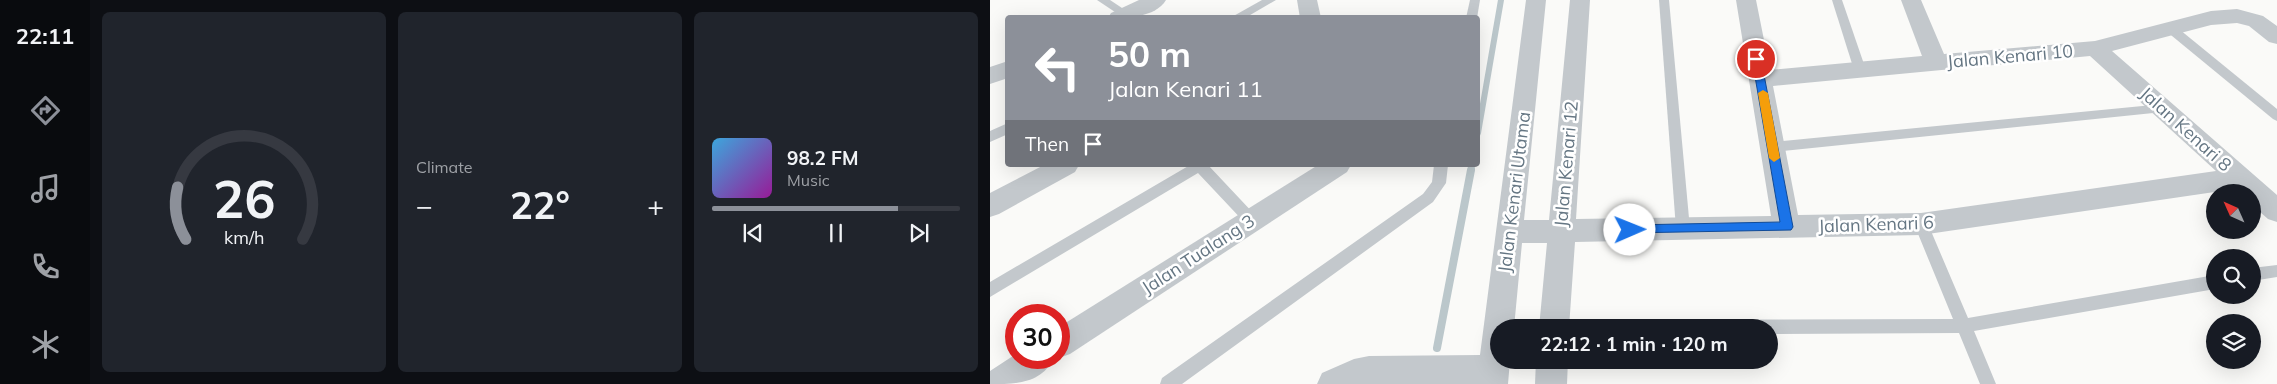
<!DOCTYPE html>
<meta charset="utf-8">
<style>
body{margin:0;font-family:Mulish,sans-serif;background:#20242c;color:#f1f3f6;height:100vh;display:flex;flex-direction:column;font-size:19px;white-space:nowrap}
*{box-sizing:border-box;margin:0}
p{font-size:16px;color:#9ea1a6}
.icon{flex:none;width:28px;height:28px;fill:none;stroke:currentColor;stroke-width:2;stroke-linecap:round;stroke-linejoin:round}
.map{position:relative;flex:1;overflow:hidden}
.details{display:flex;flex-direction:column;gap:12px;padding:12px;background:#0d0f14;width:900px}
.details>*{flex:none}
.banner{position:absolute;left:15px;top:15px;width:475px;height:152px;border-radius:5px;box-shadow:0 5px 20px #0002;background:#8c9099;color:#fff;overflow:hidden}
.needle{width:32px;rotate:315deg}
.buttons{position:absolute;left:1216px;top:184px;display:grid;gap:10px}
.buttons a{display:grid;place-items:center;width:55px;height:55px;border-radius:50%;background:#171b24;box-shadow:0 5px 20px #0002;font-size:25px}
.speed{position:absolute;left:15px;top:304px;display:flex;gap:10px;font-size:25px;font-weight:700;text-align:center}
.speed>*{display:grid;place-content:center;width:65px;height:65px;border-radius:50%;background:#171b24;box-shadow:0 5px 20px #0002;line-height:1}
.speed .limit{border:8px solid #d22;background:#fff;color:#111}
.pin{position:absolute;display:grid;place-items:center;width:42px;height:42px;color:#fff;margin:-21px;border:2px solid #fff;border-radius:50%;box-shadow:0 1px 5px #0007}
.me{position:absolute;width:55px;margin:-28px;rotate:89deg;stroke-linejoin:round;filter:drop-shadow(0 0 4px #0008)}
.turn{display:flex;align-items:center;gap:18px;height:105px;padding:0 20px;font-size:22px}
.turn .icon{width:65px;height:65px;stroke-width:2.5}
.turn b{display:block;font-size:35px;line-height:42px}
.then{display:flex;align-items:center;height:48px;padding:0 20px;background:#0003;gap:10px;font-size:19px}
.big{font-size:38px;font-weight:700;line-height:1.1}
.details .widget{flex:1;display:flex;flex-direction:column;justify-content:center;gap:8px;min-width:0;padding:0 18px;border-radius:8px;background:#20242c}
.details .dial{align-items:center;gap:0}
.dial svg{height:130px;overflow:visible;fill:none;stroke:#363941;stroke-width:7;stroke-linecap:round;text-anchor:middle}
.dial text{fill:#f1f3f6;stroke:none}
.song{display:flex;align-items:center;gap:15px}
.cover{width:60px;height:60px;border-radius:8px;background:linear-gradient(135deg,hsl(200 70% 55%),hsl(300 70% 35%))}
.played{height:5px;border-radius:2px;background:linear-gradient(90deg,#8c9099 75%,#363941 75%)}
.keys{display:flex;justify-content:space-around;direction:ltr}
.heat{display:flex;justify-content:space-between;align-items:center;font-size:28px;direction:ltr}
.details .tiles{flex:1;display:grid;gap:12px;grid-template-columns:repeat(3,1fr)}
.trip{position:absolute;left:500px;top:319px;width:288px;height:50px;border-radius:25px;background:#171b24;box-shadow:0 5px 20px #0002;font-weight:700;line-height:50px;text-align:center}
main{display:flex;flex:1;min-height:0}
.tabs{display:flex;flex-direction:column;width:90px;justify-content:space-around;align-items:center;background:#090b0e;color:#9ea1a6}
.tabs .icon{width:35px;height:35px}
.tabs .on{color:#8c9099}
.tabs b{font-size:22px;color:#f1f3f6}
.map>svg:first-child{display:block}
</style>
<main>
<nav class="tabs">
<b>22:11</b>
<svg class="icon on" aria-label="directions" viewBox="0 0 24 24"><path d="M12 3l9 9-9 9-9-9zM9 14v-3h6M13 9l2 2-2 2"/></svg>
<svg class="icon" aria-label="music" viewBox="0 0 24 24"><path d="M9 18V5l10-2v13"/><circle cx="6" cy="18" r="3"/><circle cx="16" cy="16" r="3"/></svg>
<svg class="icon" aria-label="phone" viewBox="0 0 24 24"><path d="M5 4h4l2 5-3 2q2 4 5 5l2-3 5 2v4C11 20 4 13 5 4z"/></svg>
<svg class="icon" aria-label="climate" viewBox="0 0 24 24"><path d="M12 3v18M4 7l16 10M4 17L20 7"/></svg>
</nav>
<section class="details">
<div class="tiles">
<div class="widget dial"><svg viewBox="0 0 100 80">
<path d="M14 69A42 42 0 1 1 86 69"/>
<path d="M14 69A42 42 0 0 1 9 37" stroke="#8c9099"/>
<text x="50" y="56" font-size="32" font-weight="700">26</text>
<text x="50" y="72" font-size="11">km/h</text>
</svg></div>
<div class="widget"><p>Climate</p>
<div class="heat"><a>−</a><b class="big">22°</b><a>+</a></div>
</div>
<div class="widget">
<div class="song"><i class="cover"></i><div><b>98.2 FM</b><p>Music</p></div></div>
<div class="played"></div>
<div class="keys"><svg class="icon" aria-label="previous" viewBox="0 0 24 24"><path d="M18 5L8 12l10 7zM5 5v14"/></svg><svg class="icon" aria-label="pause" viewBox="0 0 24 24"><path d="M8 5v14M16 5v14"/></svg><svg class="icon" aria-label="next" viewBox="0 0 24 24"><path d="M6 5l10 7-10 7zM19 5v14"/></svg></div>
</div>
</div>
</section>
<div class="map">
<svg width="1287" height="384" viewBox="0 0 1287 384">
<rect width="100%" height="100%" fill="#fafaf8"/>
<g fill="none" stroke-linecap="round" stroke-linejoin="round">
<g stroke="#bbc7cb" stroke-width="6">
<polyline points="488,133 511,0"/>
<polyline points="481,172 482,165"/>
</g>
<polyline stroke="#bbc7cb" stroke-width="8" points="447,348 481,170"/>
<g fill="#c3c8cc" fill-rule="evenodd">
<polygon points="107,0 120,0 141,14 139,16 131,16"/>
<polygon points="272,0 286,0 255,18 240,18"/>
<polygon points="480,0 490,0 487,18 476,18"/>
<polygon points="669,0 679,0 700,229 698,233 693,235 688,233 686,229"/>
<polygon points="842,0 852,0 876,70 874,73 870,74 864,70"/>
<polygon points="1180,24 1184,25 1287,109 1287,121 1283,119 1176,31 1174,28"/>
<polygon points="1173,104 1179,108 1173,112 783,152 778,150 776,147 778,144 783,142"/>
<polygon points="18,123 18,134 0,142 0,131"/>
<polygon points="200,165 218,165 266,216 268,220 266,224 261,226 256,224 208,173 0,297 0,282"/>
<polygon points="444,165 458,165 456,183 443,202 192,384 170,384 172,378 433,194 442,182"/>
<polygon points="931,218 936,220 938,224 978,318 1225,275 1225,289 984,331 1006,384 990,384 969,333 779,334 779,328 556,327 558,322 564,320 963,319 924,224 926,220"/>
<polygon points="1287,265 1287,277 1262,281 1262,268"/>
</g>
<g fill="#c3c8cc" fill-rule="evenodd">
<path d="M149,0H176C165,18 136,18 118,18L121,13Z"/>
<polygon points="307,0 327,0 331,18 310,18"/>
<path d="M536,0H556L534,220H559L580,0H600L586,219L781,216L746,0H766L780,70L932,56L911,0H931L954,54L1105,41L1221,11L1247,9L1273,16L1287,26V44L1279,42L1259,26L1247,23L1221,25L1122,51L1287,195V222L1278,219L1262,205V192H1249L1245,189L931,235L585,242L579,328H549L557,243H532L524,328H509V360H520L518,384H327L332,373L364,359L379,356L490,355ZM1100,56L1226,171L931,213L808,215L783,86Z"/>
<polygon points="18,61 18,78 0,84 0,67"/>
<polygon points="54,165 89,165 85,172 9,214 0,217 0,193"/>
<polygon points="328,165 361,165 357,172 80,354 69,358 67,358 69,327"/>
<path d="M26,354V358H64C51,384 26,384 0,384V371Z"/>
<polygon points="546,360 578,360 577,384 545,384"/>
</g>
</g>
<polygon fill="#1a73e8" stroke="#114b97" points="766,56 771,59 803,227 801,230 636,233 634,230 636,226 640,225 790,222 762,59"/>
<polygon fill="#f59e0b" points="773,90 778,93 790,158 784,162 779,158 768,93"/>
<g text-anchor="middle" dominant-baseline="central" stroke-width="5" stroke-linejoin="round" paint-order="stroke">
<g font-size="18" fill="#657683" stroke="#fff">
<text transform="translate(1020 56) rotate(-5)">Jalan Kenari 10</text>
<text transform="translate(1196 129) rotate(42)">Jalan Kenari 8</text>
<text transform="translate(576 164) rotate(-85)">Jalan Kenari 12</text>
<text transform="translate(524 192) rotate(-83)">Jalan Kenari Utama</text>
<text transform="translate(886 224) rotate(-2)">Jalan Kenari 6</text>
<text transform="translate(208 254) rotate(-33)">Jalan Tualang 3</text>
</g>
</g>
</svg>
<div class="buttons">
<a><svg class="needle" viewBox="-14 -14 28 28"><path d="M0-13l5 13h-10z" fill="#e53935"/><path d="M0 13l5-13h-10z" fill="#9ea1a6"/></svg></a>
<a><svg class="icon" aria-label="search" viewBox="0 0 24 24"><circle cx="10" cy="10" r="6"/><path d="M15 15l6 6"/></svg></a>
<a><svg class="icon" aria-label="layers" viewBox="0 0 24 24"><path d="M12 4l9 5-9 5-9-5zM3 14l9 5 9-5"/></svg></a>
</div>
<div class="speed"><div class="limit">30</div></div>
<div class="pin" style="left:766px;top:59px;background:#d93025"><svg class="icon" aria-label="arrive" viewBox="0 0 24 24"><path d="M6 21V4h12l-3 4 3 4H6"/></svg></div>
<svg class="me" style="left:640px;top:230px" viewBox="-20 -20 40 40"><circle r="19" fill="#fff"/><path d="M0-13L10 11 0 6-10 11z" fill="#1a73e8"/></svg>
<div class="trip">22:12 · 1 min · 120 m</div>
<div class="banner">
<div class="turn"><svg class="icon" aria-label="left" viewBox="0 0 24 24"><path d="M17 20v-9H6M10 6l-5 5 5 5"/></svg><div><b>50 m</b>Jalan Kenari 11</div></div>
<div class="then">Then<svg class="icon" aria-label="arrive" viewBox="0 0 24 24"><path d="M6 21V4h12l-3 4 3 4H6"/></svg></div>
</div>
</div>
</main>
